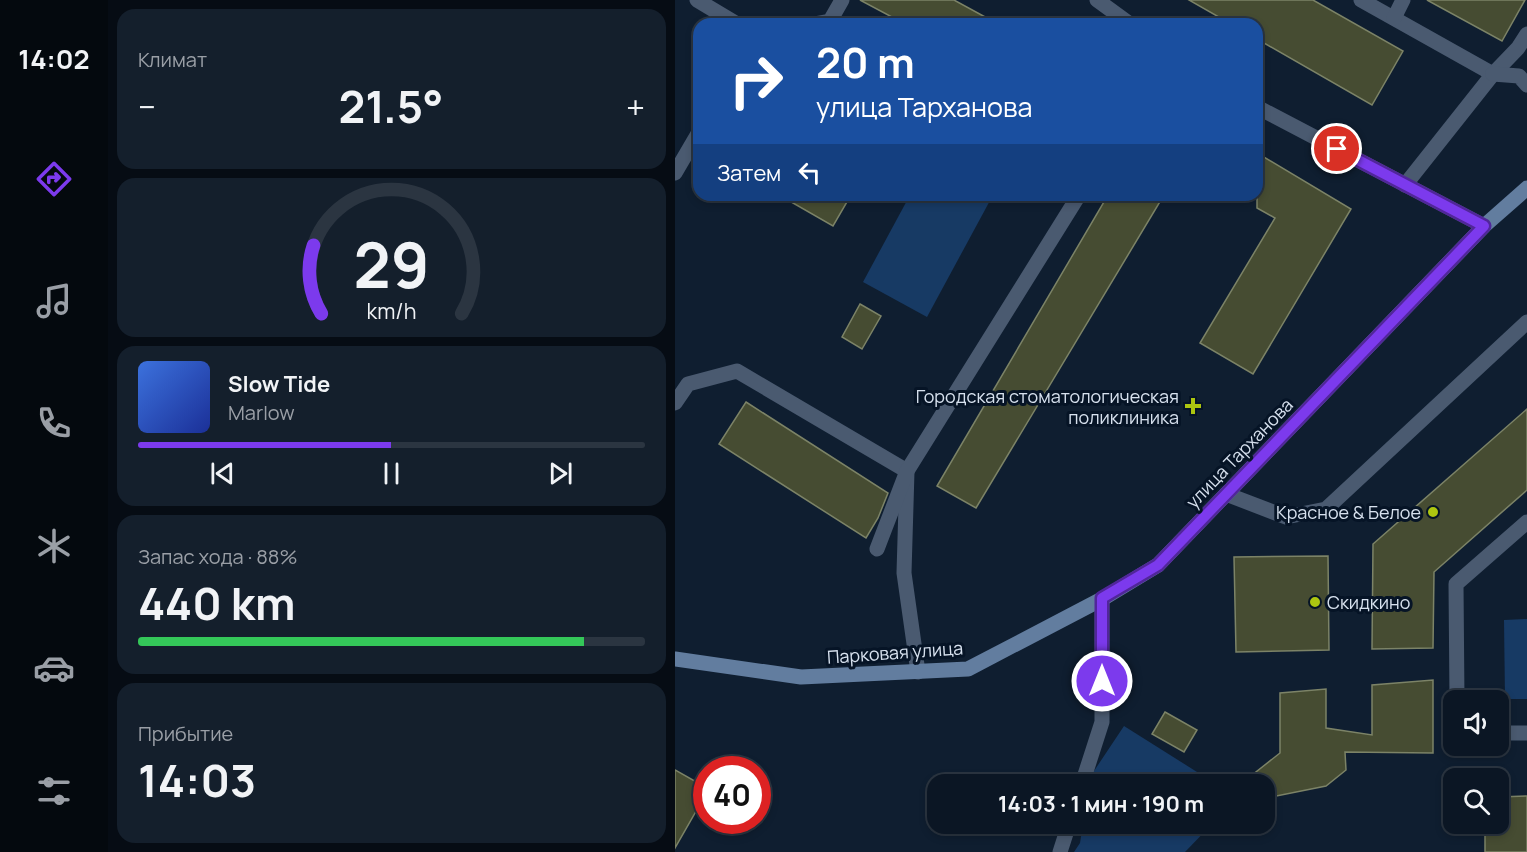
<!DOCTYPE html>
<html lang="ru">
<meta charset="utf-8">
<style>
body{margin:0;font-family:Manrope,sans-serif;background:#141f2c;color:#f1f3f6;height:100vh;display:flex;flex-direction:column;font-size:22px;white-space:nowrap}
*{box-sizing:border-box;margin:0}
p{font-size:20px;color:#9a9fa6}
.icon{flex:none;width:33px;height:33px;fill:none;stroke:currentColor;stroke-width:2;stroke-linecap:round;stroke-linejoin:round}
.map{position:relative;flex:1;overflow:hidden}
.details{display:flex;flex-direction:column;gap:9px;padding:9px;background:#060c14;width:567px}
.details>*{flex:none}
.hud{position:absolute;left:18px;top:18px;width:570px;height:183px;border-radius:18px;box-shadow:0 3px 9px #0003,0 0 0 2px #2b3541;background:#1a4fa0;color:#fff;overflow:hidden}
.tools{position:absolute;left:768px;top:690px;display:grid;gap:12px}
.tools a{display:grid;place-items:center;width:66px;height:66px;border-radius:12px;background:#0b1624;box-shadow:0 3px 9px #0003,0 0 0 2px #2b3541;font-size:30px}
.speed{position:absolute;left:18px;top:756px;display:flex;gap:12px;font-size:30px;font-weight:700;text-align:center}
.speed>*{display:grid;place-content:center;width:78px;height:78px;border-radius:50%;background:#0b1624;box-shadow:0 3px 9px #0003,0 0 0 2px #2b3541;line-height:1}
.speed .limit{border:9px solid #d22;background:#fff;color:#111}
.pin{position:absolute;display:grid;place-items:center;width:51px;height:51px;color:#fff;margin:-26px;border:3px solid #fff;border-radius:50%;box-shadow:0 2px 6px #0007}
.me{position:absolute;width:66px;margin:-33px;rotate:0deg;stroke-linejoin:round;filter:drop-shadow(0 0 4px #0008)}
.turn{display:flex;align-items:center;gap:21px;height:126px;padding:0 24px;font-size:27px}
.turn .icon{width:78px;height:78px;stroke-width:2.5}
.turn b{display:block;font-size:42px;line-height:51px}
.then{display:flex;align-items:center;height:57px;padding:0 24px;background:#0003;gap:12px;font-size:22px}
.big{font-size:45px;font-weight:700;line-height:1.1}
.details .tile{flex:1;display:flex;flex-direction:column;justify-content:center;gap:9px;min-width:0;padding:0 21px;border-radius:18px;background:#141f2c}
.details .dial{align-items:center;gap:0}
.dial svg{height:156px;overflow:visible;fill:none;stroke:#2b3541;stroke-width:7;stroke-linecap:round;text-anchor:middle}
.dial text{fill:#f1f3f6;stroke:none}
.song{display:flex;align-items:center;gap:18px}
.cover{width:72px;height:72px;border-radius:9px;background:linear-gradient(135deg,hsl(220 70% 55%),hsl(230 70% 35%))}
.played{height:6px;border-radius:3px;background:linear-gradient(90deg,#7c3aed 50%,#2b3541 50%)}
.keys{display:flex;justify-content:space-around;direction:ltr}
.heat{display:flex;justify-content:space-between;align-items:center;font-size:33px;direction:ltr}
.charge{height:9px;border-radius:4px;background:linear-gradient(90deg,#34c759 88%,#2b3541 0)}
.trip{position:absolute;left:252px;top:774px;width:348px;height:60px;border-radius:18px;background:#0b1624;box-shadow:0 3px 9px #0003,0 0 0 2px #2b3541;font-weight:700;line-height:60px;text-align:center}
main{display:flex;flex:1;min-height:0}
.tab-bar{display:flex;flex-direction:column;width:108px;justify-content:space-around;align-items:center;background:#04090e;color:#9a9fa6}
.tab-bar .icon{width:42px;height:42px}
.tab-bar .current{color:#7c3aed}
.tab-bar b{font-size:27px;color:#f1f3f6}
.map>svg:first-child{display:block}
</style>
<main>
<nav class="tab-bar">
<b>14:02</b>
<svg class="icon current" aria-label="directions" viewBox="0 0 24 24"><path d="M12 3l9 9-9 9-9-9zM9 14v-3h6M13 9l2 2-2 2"/></svg>
<svg class="icon" aria-label="music" viewBox="0 0 24 24"><path d="M9 18V5l10-2v13"/><circle cx="6" cy="18" r="3"/><circle cx="16" cy="16" r="3"/></svg>
<svg class="icon" aria-label="phone" viewBox="0 0 24 24"><path d="M5 4h4l2 5-3 2q2 4 5 5l2-3 5 2v4C11 20 4 13 5 4z"/></svg>
<svg class="icon" aria-label="climate" viewBox="0 0 24 24"><path d="M12 3v18M4 7l16 10M4 17L20 7"/></svg>
<svg class="icon" aria-label="car" viewBox="0 0 24 24"><path d="M5 17H2v-5l4-1 3-4h7l3 4 3 1v5h-3M9 17h6M6 11h13"/><circle cx="7" cy="17" r="2"/><circle cx="17" cy="17" r="2"/></svg>
<svg class="icon" aria-label="filters" viewBox="0 0 24 24"><path d="M4 7h16M4 17h16"/><circle cx="9" cy="7" r="2"/><circle cx="15" cy="17" r="2"/></svg>
</nav>
<section class="details">
<div class="tile"><p>Климат</p>
<div class="heat"><a>−</a><b class="big">21.5°</b><a>+</a></div>
</div>
<div class="tile dial"><svg viewBox="0 0 100 80">
<path d="M14 69A42 42 0 1 1 86 69"/>
<path d="M14 69A42 42 0 0 1 10 34" stroke="#7c3aed"/>
<text x="50" y="56" font-size="32" font-weight="700">29</text>
<text x="50" y="72" font-size="11">km/h</text>
</svg></div>
<div class="tile">
<div class="song"><i class="cover"></i><div><b>Slow Tide</b><p>Marlow</p></div></div>
<div class="played"></div>
<div class="keys"><svg class="icon" aria-label="previous" viewBox="0 0 24 24"><path d="M18 5L8 12l10 7zM5 5v14"/></svg><svg class="icon" aria-label="pause" viewBox="0 0 24 24"><path d="M8 5v14M16 5v14"/></svg><svg class="icon" aria-label="next" viewBox="0 0 24 24"><path d="M6 5l10 7-10 7zM19 5v14"/></svg></div>
</div>
<div class="tile"><p>Запас хода · 88%</p><b class="big">440 km</b><div class="charge"></div></div>
<div class="tile"><p>Прибытие</p><b class="big">14:03</b></div>
</section>
<div class="map">
<svg width="852" height="852" viewBox="0 0 852 852">
<rect width="100%" height="100%" fill="#0f1e30"/>
<g fill="#173a64">
<polygon points="235,195 318,195 252,317 188,282"/>
<polygon points="852,619 852,699 830,699 829,620"/>
<polygon points="449,726 530,777 539,784 415,784 417,774"/>
<polygon points="408,824 537,824 510,852 399,852 405,843"/>
</g>
<g fill="#464c32" stroke="#7c8367" stroke-width="1.5">
<polygon points="185,0 279,0 323,24 230,24"/>
<polygon points="514,0 638,0 728,51 697,105 582,39 582,24 556,24"/>
<polygon points="752,0 850,0 827,41"/>
<polygon points="582,153 676,209 578,374 525,343 600,218 582,208"/>
<polygon points="104,195 176,195 158,226"/>
<polygon points="433,195 489,195 301,508 262,486"/>
<polygon points="185,304 206,316 187,349 167,337"/>
<polygon points="71,402 213,493 203,518 191,538 44,444"/>
<polygon points="852,409 852,490 759,572 758,648 697,649 698,544"/>
<polygon points="653,556 654,650 561,652 559,557"/>
<polygon points="758,680 758,753 670,752 671,770 651,786 591,798 590,784 577,784 572,779 605,753 605,693 651,689 651,728 697,735 697,685"/>
<polygon points="490,712 522,730 509,752 477,734"/>
<polygon points="0,770 32,788 32,792 0,848"/>
<polygon points="852,796 852,852 810,852 810,824 824,824 824,797"/>
</g>
<g fill="none" stroke-linecap="round" stroke-linejoin="round">
<g stroke="#4a5a70" stroke-width="15">
<polyline points="22,0 62,24"/>
<polyline points="686,0 818,74 730,185"/>
<polyline points="719,18 728,0"/>
<polyline points="139,24 155,21 167,0"/>
<polyline points="818,74 843,48 852,34"/>
<polyline points="818,74 844,76 852,85"/>
<polyline points="0,173 24,132"/>
<polyline points="0,403 13,384 62,371 232,471 229,573 243,672"/>
<polyline points="551,494 611,517 651,509 852,322"/>
<polyline points="202,549 232,471 404,195"/>
<polyline points="782,700 781,584 852,522"/>
<polyline points="824,733 852,733"/>
</g>
<g stroke="#4a5a70" stroke-width="15">
<polyline points="422,0 455,24"/>
<polyline points="582,107 809,226"/>
</g>
<g stroke="#4a5a70" stroke-width="15">
<polyline points="407,784 427,722 427,599"/>
<polyline points="385,852 394,824"/>
</g>
<polyline stroke="#627d9f" stroke-width="15" points="0,659 126,677 293,669 427,599 483,565 809,226 852,188"/>
</g>
<g fill="none" stroke-linecap="round" stroke-linejoin="round">
<g stroke="#51269a" stroke-width="15">
<polyline id="route" points="427,681 427,598 483,565 809,226 662,149"/>
</g>
<use href="#route" stroke="#7c3aed" stroke-width="10"/>
</g>
<g fill="#adc610" stroke="#061426" stroke-width="2">
<path d="M515 397h6v6h6v6h-6v6h-6v-6h-6v-6h6z"/>
<circle cx="758" cy="512" r="6"/>
<circle cx="640" cy="602" r="6"/>
</g>
<g text-anchor="middle" dominant-baseline="central" stroke-width="6" stroke-linejoin="round" paint-order="stroke">
<g font-size="18" fill="#d7e1ee" stroke="#061426" text-anchor="end">
<text x="504" y="396">Городская стоматологическая<tspan x="504" dy="21">поликлиника</tspan></text>
<text x="746" y="512">Красное &amp; Белое</text>
<text x="652" y="602" text-anchor="start">Скидкино</text>
</g>
<g font-size="18" fill="#d7e1ee" stroke="#061426">
<text transform="translate(564 453) rotate(-46)">улица Тарханова</text>
<text transform="translate(220 652) rotate(-4)">Парковая улица</text>
</g>
</g>
</svg>
<div class="tools">
<a><svg class="icon" aria-label="sound" viewBox="0 0 24 24"><path d="M4 9h4l5-4v14l-5-4H4zM17 9q2 3 0 6"/></svg></a>
<a><svg class="icon" aria-label="search" viewBox="0 0 24 24"><circle cx="10" cy="10" r="6"/><path d="M15 15l6 6"/></svg></a>
</div>
<div class="speed"><div class="limit">40</div></div>
<div class="pin" style="left:662px;top:149px;background:#d93025"><svg class="icon" aria-label="arrive" viewBox="0 0 24 24"><path d="M6 21V4h12l-3 4 3 4H6"/></svg></div>
<svg class="me" style="left:427px;top:681px" viewBox="-20 -20 40 40"><circle r="17" fill="#7c3aed" stroke="#fff" stroke-width="3"/><path d="M0-11L8 9 0 5-8 9z" fill="#fff"/></svg>
<div class="trip">14:03 · 1 мин · 190 m</div>
<div class="hud">
<div class="turn"><svg class="icon" aria-label="right" viewBox="0 0 24 24"><path d="M7 20v-9h11M14 6l5 5-5 5"/></svg><div><b>20 m</b>улица Тарханова</div></div>
<div class="then">Затем<svg class="icon" aria-label="left" viewBox="0 0 24 24"><path d="M17 20v-9H6M10 6l-5 5 5 5"/></svg></div>
</div>
</div>
</main>
